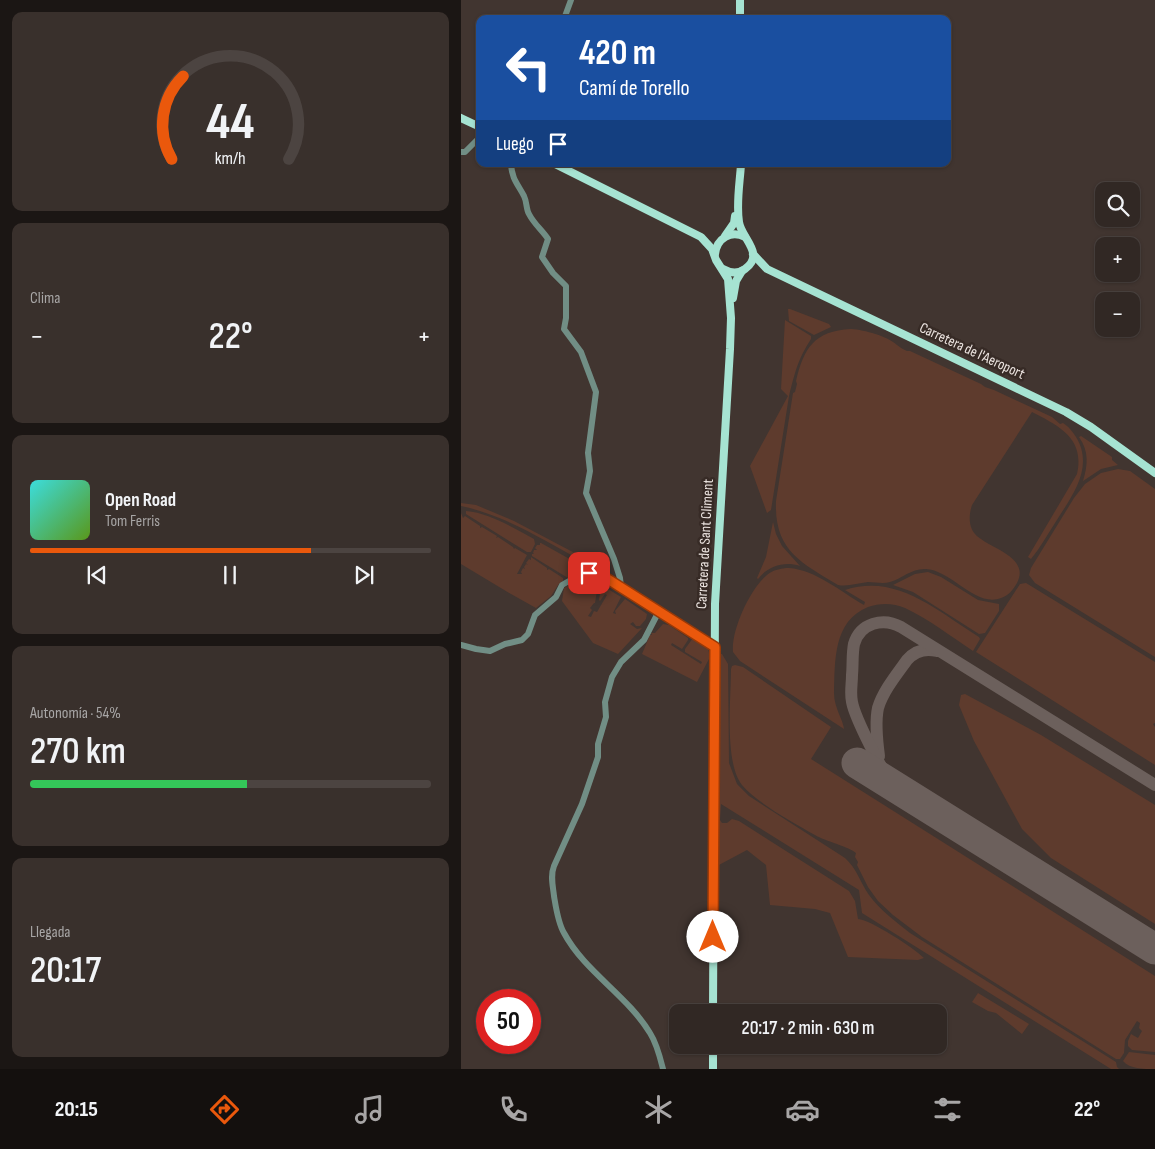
<!DOCTYPE html>
<html lang="es">
<meta charset="utf-8">
<style>
body{margin:0;font-family:"Sofia Sans Condensed",sans-serif;background:#39302c;color:#f1f3f6;height:100vh;display:flex;flex-direction:column;font-size:19px;white-space:nowrap}
*{box-sizing:border-box;margin:0}
p{font-size:16px;color:#a8a6a6}
.icon{flex:none;width:28px;height:28px;fill:none;stroke:currentColor;stroke-width:2;stroke-linecap:round;stroke-linejoin:round}
.map{position:relative;flex:1;overflow:hidden}
.drawer{display:flex;flex-direction:column;gap:12px;padding:12px;background:#1b1614;width:461px}
.drawer>*{flex:none}
.hud{position:absolute;left:15px;top:15px;width:475px;height:152px;border-radius:10px;box-shadow:0 1px 4px #0004,0 0 0 1px #4c4441;background:#1a4fa0;color:#fff;overflow:hidden}
.buttons{position:absolute;left:634px;top:182px;display:grid;gap:10px}
.buttons a{display:grid;place-items:center;width:45px;height:45px;border-radius:10px;background:#312824;box-shadow:0 1px 4px #0004,0 0 0 1px #4c4441;font-size:25px}
.speed{position:absolute;left:15px;top:989px;display:flex;gap:10px;font-size:25px;font-weight:700;text-align:center}
.speed>*{display:grid;place-content:center;width:65px;height:65px;border-radius:50%;background:#312824;box-shadow:0 1px 4px #0004,0 0 0 1px #4c4441;line-height:1}
.speed .limit{border:8px solid #d22;background:#fff;color:#111}
.pin{position:absolute;display:grid;place-items:center;width:42px;height:42px;color:#fff;margin:-21px;border-radius:10px;box-shadow:0 2px 8px #0006}
.me{position:absolute;width:55px;margin:-28px;rotate:0deg;stroke-linejoin:round;filter:drop-shadow(0 0 4px #0008)}
.turn{display:flex;align-items:center;gap:18px;height:105px;padding:0 20px;font-size:22px}
.turn .icon{width:65px;height:65px;stroke-width:2.5}
.turn b{display:block;font-size:35px;line-height:42px}
.then{display:flex;align-items:center;height:48px;padding:0 20px;background:#0003;gap:10px;font-size:19px}
.big{font-size:38px;font-weight:600;line-height:1.1}
.drawer .tile{flex:1;display:flex;flex-direction:column;justify-content:center;gap:8px;min-width:0;padding:0 18px;border-radius:10px;background:#39302c}
.drawer .dial{align-items:center;gap:0}
.dial svg{height:130px;overflow:visible;fill:none;stroke:#4c4441;stroke-width:7;stroke-linecap:round;text-anchor:middle}
.dial text{fill:#f1f3f6;stroke:none}
.song{display:flex;align-items:center;gap:15px}
.cover{width:60px;height:60px;border-radius:8px;background:linear-gradient(135deg,hsl(180 70% 55%),hsl(90 70% 35%))}
.played{height:5px;border-radius:2px;background:linear-gradient(90deg,#ea580c 70%,#4c4441 70%)}
.keys{display:flex;justify-content:space-around;direction:ltr}
.heat{display:flex;justify-content:space-between;align-items:center;font-size:28px;direction:ltr}
.charge{height:8px;border-radius:4px;background:linear-gradient(90deg,#34c759 54%,#4c4441 0)}
.trip{position:absolute;left:208px;top:1004px;width:278px;height:50px;border-radius:10px;background:#312824;box-shadow:0 1px 4px #0004,0 0 0 1px #4c4441;font-weight:600;line-height:50px;text-align:center}
.tab-bar{display:flex;height:80px;justify-content:space-around;align-items:center;background:#14100e;color:#a8a6a6}
.tab-bar .icon{width:35px;height:35px}
.tab-bar .on{color:#ea580c}
.tab-bar b{font-size:22px;color:#f1f3f6}
main{display:flex;flex:1;min-height:0}
.map>svg:first-child{display:block}
</style>
<main>
<section class="drawer">
<div class="tile dial"><svg viewBox="0 0 100 80">
<path d="M14 69A42 42 0 1 1 86 69"/>
<path d="M14 69A42 42 0 0 1 21 18" stroke="#ea580c"/>
<text x="50" y="56" font-size="32" font-weight="700">44</text>
<text x="50" y="72" font-size="11">km/h</text>
</svg></div>
<div class="tile"><p>Clima</p>
<div class="heat"><a>−</a><b class="big">22°</b><a>+</a></div>
</div>
<div class="tile">
<div class="song"><i class="cover"></i><div><b>Open Road</b><p>Tom Ferris</p></div></div>
<div class="played"></div>
<div class="keys"><svg class="icon" aria-label="previous" viewBox="0 0 24 24"><path d="M18 5L8 12l10 7zM5 5v14"/></svg><svg class="icon" aria-label="pause" viewBox="0 0 24 24"><path d="M8 5v14M16 5v14"/></svg><svg class="icon" aria-label="next" viewBox="0 0 24 24"><path d="M6 5l10 7-10 7zM19 5v14"/></svg></div>
</div>
<div class="tile"><p>Autonomía · 54%</p><b class="big">270 km</b><div class="charge"></div></div>
<div class="tile"><p>Llegada</p><b class="big">20:17</b></div>
</section>
<div class="map">
<svg width="694" height="1069" viewBox="0 0 694 1069">
<rect width="100%" height="100%" fill="#413530"/>
<g fill="#5e3b2d">
<polygon points="327,309 329,309 368,324 370,327 353,335 328,321"/>
<path d="M324,320L350,336V339C337,359 334,372 328,396L310,510L306,513L289,466L327,396L320,389Z"/>
<path d="M390,329C404,330 426,336 436,345C440,348 442,349 446,351H449L520,384L524,387L533,390L591,417L599,424L602,423C608,427 611,431 615,437C634,468 610,497 594,523C586,535 579,548 570,559L567,557L616,474C624,438 598,426 571,412L511,505C508,514 507,526 514,534C526,548 570,556 556,583C552,590 547,596 540,598C515,608 490,570 465,569C451,568 442,578 429,582C422,584 414,582 407,582C397,583 387,587 377,585C339,562 313,550 315,501L332,393L334,392L336,384L335,381C343,348 353,331 390,329Z"/>
<path d="M620,436L651,457V460L657,465L640,469L622,481C627,465 628,451 618,437Z"/>
<polygon points="657,469 669,471 694,489 694,657 574,583 568,575 570,568 613,498 624,484 640,473"/>
<path d="M0,503L15,505L53,521L125,559L123,562C84,541 44,515 0,506Z"/>
<path d="M5,511C29,513 52,528 73,539L74,544L70,552H66L5,514Z"/>
<polygon points="0,513 2,518 4,516 19,526 19,528 21,527 36,536 35,538 37,537 52,547 53,549 54,548 66,555 56,574 61,574 60,572 62,568 64,569 63,567 65,564 67,565 65,563 68,559 70,560 70,557 86,568 86,570 88,569 102,578 102,581 97,585 90,596 75,608 50,594 0,564"/>
<path d="M312,522L315,534L321,546L339,566C323,561 307,566 297,579L296,578L305,557Z"/>
<polygon points="79,543 80,543 121,566 107,578 71,556 71,554 73,554 72,553 73,550 76,550 74,548 76,545 79,545"/>
<path d="M328,568C355,570 380,592 403,605L404,602L384,590C436,573 476,611 518,637L519,639L512,651C491,637 466,618 444,608C432,603 419,603 407,607C372,621 374,661 373,693C373,708 382,719 383,729L279,661L272,652C270,630 289,589 306,575C312,570 320,568 328,568Z"/>
<polygon points="467,572 480,577 517,600 538,604 538,611 524,633 518,634 452,592 432,585 454,574"/>
<polygon points="126,579 135,582 137,585 134,603 133,603 129,608 131,610 127,616 130,617 133,611 136,612 146,595 144,594 139,601 138,600 140,587 142,586 160,597 152,613 155,614 154,611 164,599 186,614 185,619 179,626 175,626 172,622 169,624 176,629 181,628 157,654 132,643 101,601 103,588 111,583 113,584"/>
<polygon points="565,583 694,662 694,723 692,724 694,727 694,765 515,652 559,584"/>
<polygon points="202,624 208,625 227,638 227,640 221,649 211,643 210,645 240,664 241,662 224,652 224,649 232,638 247,648 249,657 236,682 181,654 189,635 191,635 190,633 194,633"/>
<path d="M259,654H261L267,664L268,763L276,784L288,796L384,858C396,869 399,882 408,895C419,910 435,922 449,933L655,1062L656,1067L658,1069H650L401,913L398,890L260,804L259,820L261,823H266L271,819L278,821L388,891L394,901L397,919C410,920 453,948 463,958L457,960L387,957L369,913L354,909L309,905L305,865L286,850L256,866L257,656Z"/>
<path d="M274,665L282,667L370,727L350,759L694,976V1052L671,1050L667,1046V1041L670,1034L677,1038L681,1031L678,1028L679,1023L676,1021L664,1040L663,1053L659,1059H655L461,937L432,915L417,901L407,887L396,865L397,862L394,857L395,853C389,847 364,841 354,835C333,823 296,803 281,785C263,762 270,699 270,669L271,666Z"/>
<polygon points="504,694 580,735 694,805 694,924 590,858 561,829 513,741 498,705 500,695"/>
<polygon points="517,993 568,1024 561,1034 535,1013 527,1011 511,1002"/>
<path d="M668,1052L694,1055V1069C682,1069 669,1069 662,1061Z"/>
</g>
<g fill="none" stroke-linecap="round" stroke-linejoin="round">
<g stroke="#6c605c" stroke-width="12">
<path d="M418,756C416,741 414,722 417,708C422,691 436,674 446,660C454,651 464,648 476,651"/>
<path d="M434,787C423,776 394,718 391,702C389,693 391,684 391,675C392,665 391,654 393,644C399,623 422,617 440,627L694,785"/>
</g>
<polyline stroke="#6c605c" stroke-width="31" points="396,763 694,949"/>
<g stroke="#718e85" stroke-width="6">
<polyline points="103,19 110,0"/>
<polyline points="0,152 4,152 16,140 19,140"/>
<path d="M50,164C51,179 56,183 63,196C66,202 65,209 68,214C73,224 81,230 87,239L81,257L92,273L105,286V318L103,329L120,352L135,392L127,453L129,471L125,493L153,559L159,578L160,587"/>
<path d="M198,611L183,640L160,662L151,677L144,702L145,717L137,744V757L121,804L93,866C89,876 92,886 93,896C95,908 97,923 103,933C124,972 166,995 189,1033C196,1044 199,1057 202,1069"/>
<polyline points="0,645 15,649 29,651 44,644 61,640 67,634 74,615 95,597 101,585 122,573 142,576 254,647"/>
</g>
<g stroke="#a6e3d2" stroke-width="8">
<polyline points="279,0 279,19"/>
<polyline points="0,118 19,127"/>
<polyline points="94,164 240,237 251,249 255,260 267,279 270,318 269,349 254,604 252,1012"/>
<polyline points="264,236 273,223 274,216"/>
<path d="M254,254C256,238 270,230 284,237"/>
<polyline points="292,254 306,269 605,412 630,427 694,473"/>
<path d="M262,269C269,273 277,274 284,269C305,254 280,238 278,222C275,203 279,182 280,164"/>
<polyline points="272,298 275,281 281,271"/>
<polyline points="252,1069 252,1045"/>
</g>
</g>
<g fill="none" stroke-linecap="round" stroke-linejoin="round">
<g stroke="#983908" stroke-width="12">
<polyline id="route" points="128,573 142,576 254,647 252,937"/>
</g>
<use href="#route" stroke="#ea580c" stroke-width="9"/>
</g>
<g text-anchor="middle" dominant-baseline="central" stroke-width="5" stroke-linejoin="round" paint-order="stroke">
<g font-size="15" fill="#ece4e0" stroke="#372b26">
<text transform="translate(511 351) rotate(25)">Carretera de l'Aeroport</text>
<text transform="translate(244 544) rotate(-87)">Carretera de Sant Climent</text>
</g>
</g>
</svg>
<div class="buttons">
<a><svg class="icon" aria-label="search" viewBox="0 0 24 24"><circle cx="10" cy="10" r="6"/><path d="M15 15l6 6"/></svg></a>
<a>+</a>
<a>−</a>
</div>
<div class="speed"><div class="limit">50</div></div>
<div class="pin" style="left:128px;top:573px;background:#d93025"><svg class="icon" aria-label="arrive" viewBox="0 0 24 24"><path d="M6 21V4h12l-3 4 3 4H6"/></svg></div>
<svg class="me" style="left:252px;top:937px" viewBox="-20 -20 40 40"><circle r="19" fill="#fff"/><path d="M0-13L10 11 0 6-10 11z" fill="#ea580c"/></svg>
<div class="trip">20:17 · 2 min · 630 m</div>
<div class="hud">
<div class="turn"><svg class="icon" aria-label="left" viewBox="0 0 24 24"><path d="M17 20v-9H6M10 6l-5 5 5 5"/></svg><div><b>420 m</b>Camí de Torello</div></div>
<div class="then">Luego<svg class="icon" aria-label="arrive" viewBox="0 0 24 24"><path d="M6 21V4h12l-3 4 3 4H6"/></svg></div>
</div>
</div>
</main>
<nav class="tab-bar">
<b>20:15</b>
<svg class="icon on" aria-label="directions" viewBox="0 0 24 24"><path d="M12 3l9 9-9 9-9-9zM9 14v-3h6M13 9l2 2-2 2"/></svg>
<svg class="icon" aria-label="music" viewBox="0 0 24 24"><path d="M9 18V5l10-2v13"/><circle cx="6" cy="18" r="3"/><circle cx="16" cy="16" r="3"/></svg>
<svg class="icon" aria-label="phone" viewBox="0 0 24 24"><path d="M5 4h4l2 5-3 2q2 4 5 5l2-3 5 2v4C11 20 4 13 5 4z"/></svg>
<svg class="icon" aria-label="climate" viewBox="0 0 24 24"><path d="M12 3v18M4 7l16 10M4 17L20 7"/></svg>
<svg class="icon" aria-label="car" viewBox="0 0 24 24"><path d="M5 17H2v-5l4-1 3-4h7l3 4 3 1v5h-3M9 17h6M6 11h13"/><circle cx="7" cy="17" r="2"/><circle cx="17" cy="17" r="2"/></svg>
<svg class="icon" aria-label="filters" viewBox="0 0 24 24"><path d="M4 7h16M4 17h16"/><circle cx="9" cy="7" r="2"/><circle cx="15" cy="17" r="2"/></svg>
<b>22°</b>
</nav>
